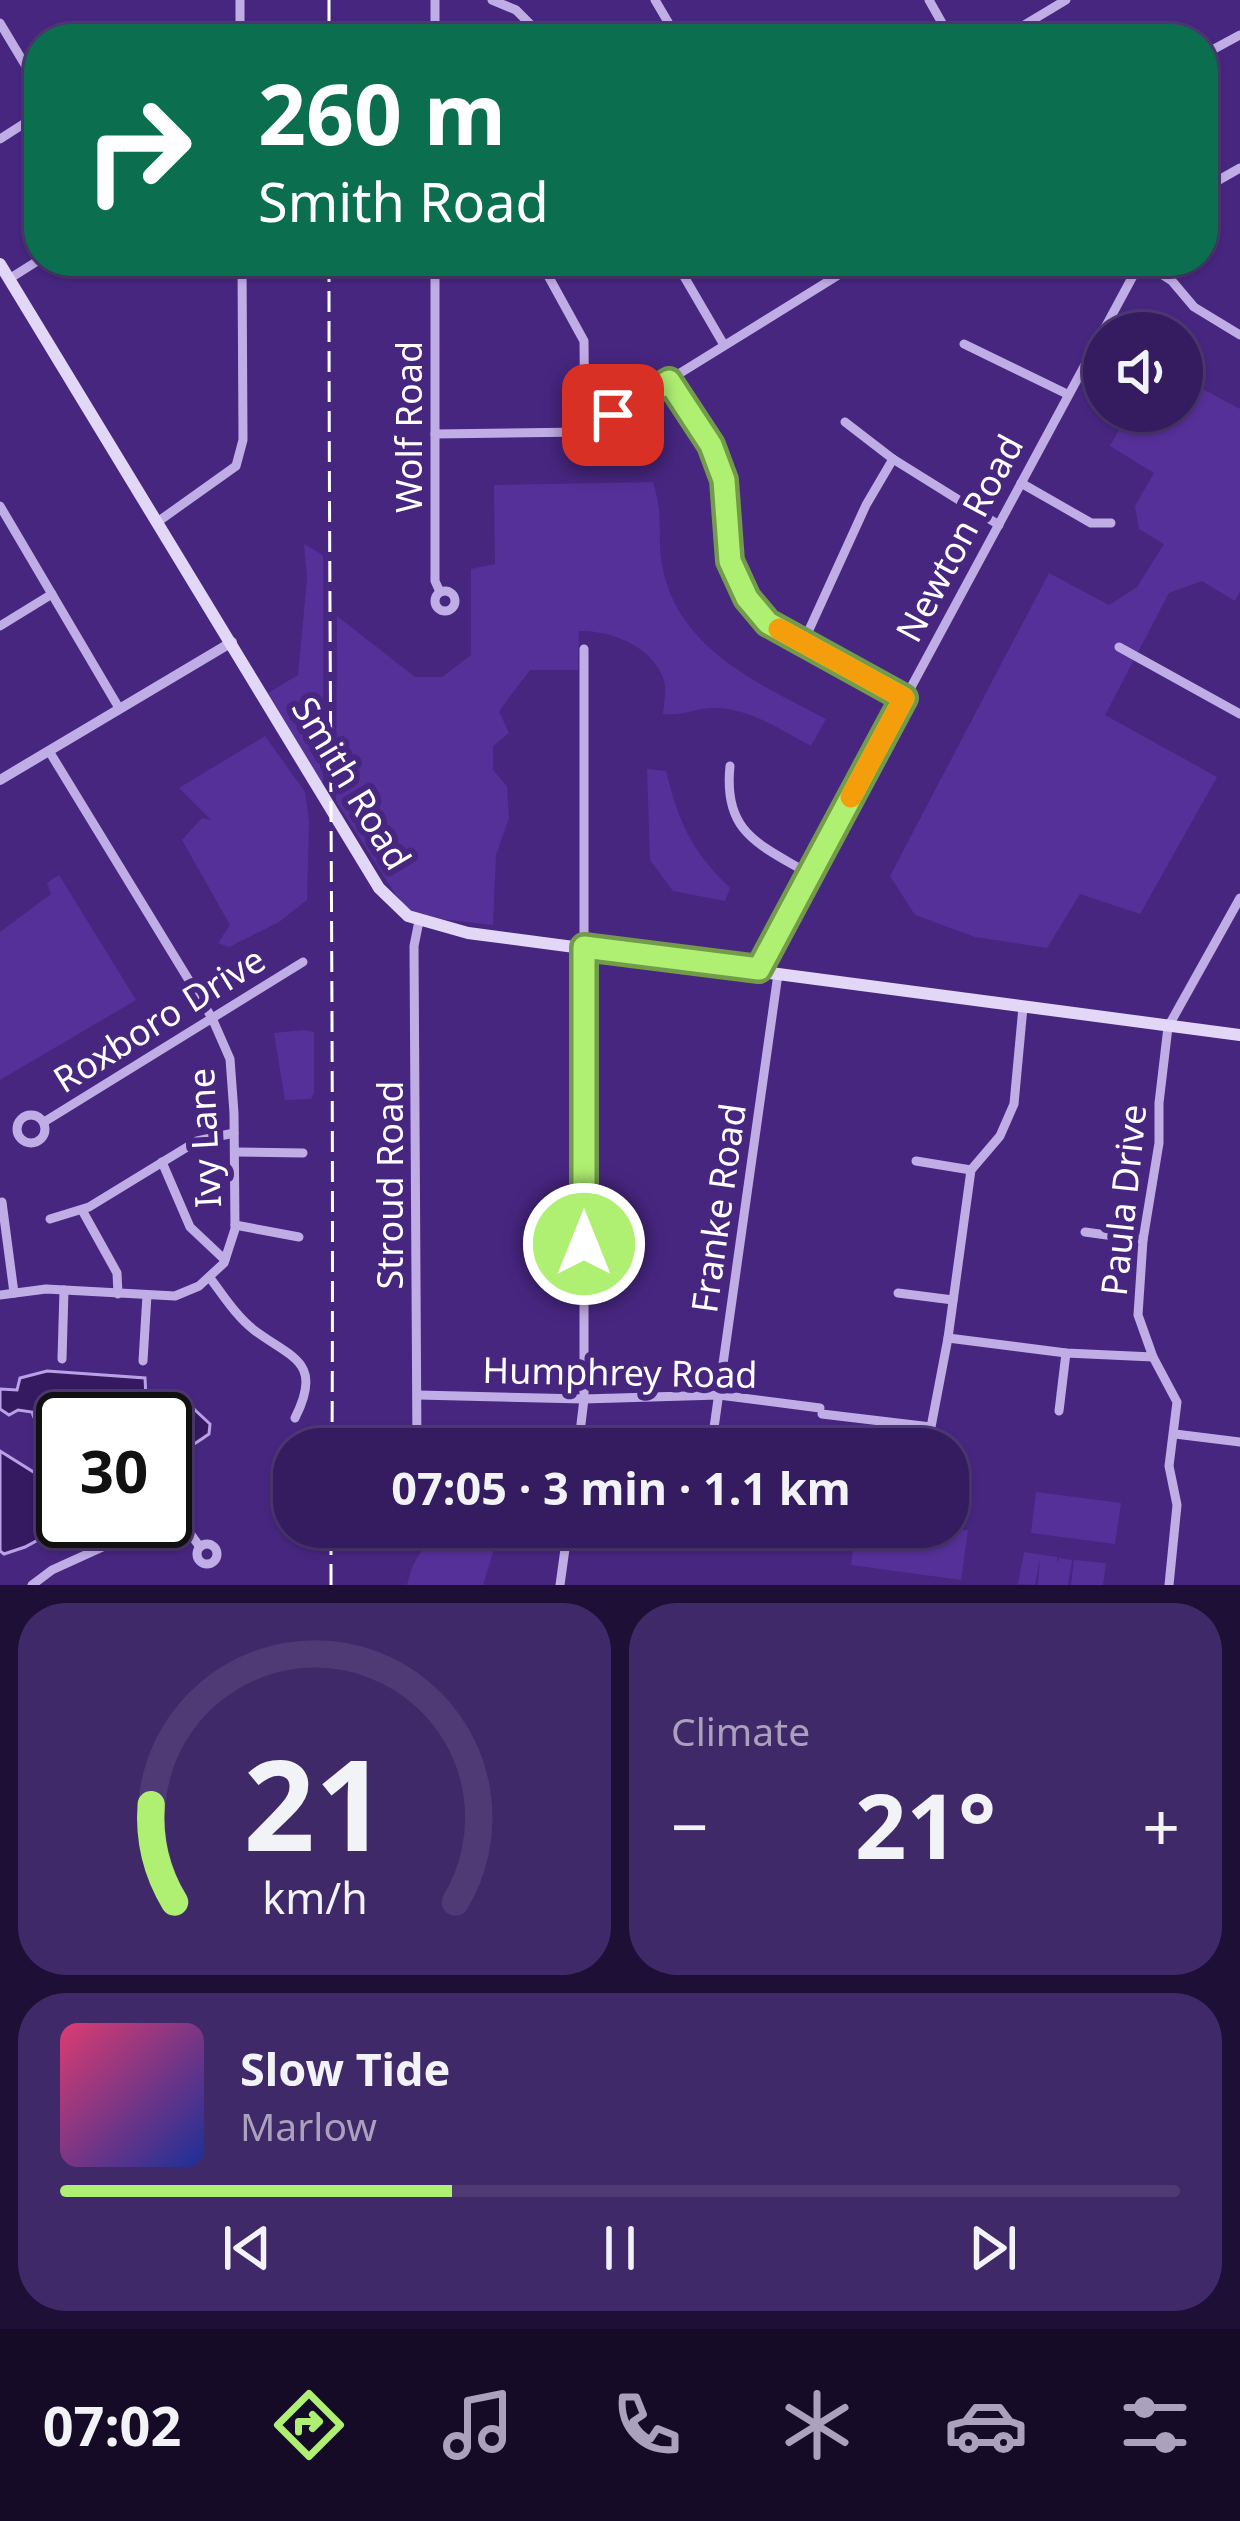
<!DOCTYPE html>
<meta charset="utf-8">
<style>
body{margin:0;font-family:"Noto Sans",sans-serif;background:#402969;color:#f1f3f6;height:100vh;display:flex;flex-direction:column;font-size:45px;white-space:nowrap}
*{box-sizing:border-box;margin:0}
p{font-size:39px;color:#aaa1bd}
.icon{flex:none;width:66px;height:66px;fill:none;stroke:currentColor;stroke-width:2;stroke-linecap:round;stroke-linejoin:round}
.map{position:relative;height:1585px;overflow:hidden}
.panel{display:flex;flex-direction:column;gap:18px;padding:18px;background:#1d0f35;flex:1}
.panel>*{flex:none}
.banner{position:absolute;left:24px;top:24px;width:1194px;height:252px;border-radius:48px;box-shadow:0 3px 9px #0004,0 0 0 3px #4f3a75;background:#0b6e4f;color:#fff;overflow:hidden}
.fabs{position:absolute;left:1083px;top:312px;display:grid;gap:24px}
.fabs a{display:grid;place-items:center;width:120px;height:120px;border-radius:50%;background:#351c60;box-shadow:0 3px 9px #0004,0 0 0 3px #4f3a75;font-size:60px}
.speed{position:absolute;left:36px;top:1392px;display:flex;gap:24px;font-size:60px;font-weight:700;text-align:center}
.speed>*{display:grid;place-content:center;width:156px;height:156px;border-radius:50%;background:#351c60;box-shadow:0 3px 9px #0004,0 0 0 3px #4f3a75;line-height:1}
.speed .limit{border:6px solid #111;border-radius:18px;background:#fff;color:#111}
.pin{position:absolute;display:grid;place-items:center;width:102px;height:102px;color:#fff;margin:-51px;border-radius:24px;box-shadow:0 6px 18px #0006}
.me{position:absolute;width:132px;margin:-66px;rotate:0deg;stroke-linejoin:round;filter:drop-shadow(0 0 9px #0008)}
.turn{display:flex;align-items:center;gap:42px;height:252px;padding:0 36px;font-size:54px}
.turn .icon{width:156px;height:156px;stroke-width:2.5}
.turn b{display:block;font-size:84px;line-height:102px}
.big{font-size:90px;font-weight:700;line-height:1.1}
.panel .card{flex:1;display:flex;flex-direction:column;justify-content:center;gap:18px;min-width:0;padding:0 42px;border-radius:48px;background:#402969}
.panel .dial{align-items:center;gap:0}
.dial svg{height:312px;overflow:visible;fill:none;stroke:#4f3a75;stroke-width:7;stroke-linecap:round;text-anchor:middle}
.dial text{fill:#f1f3f6;stroke:none}
.song{display:flex;align-items:center;gap:36px}
.cover{width:144px;height:144px;border-radius:18px;background:linear-gradient(135deg,hsl(340 70% 55%),hsl(230 70% 35%))}
.played{height:12px;border-radius:6px;background:linear-gradient(90deg,#afef72 35%,#4f3a75 35%)}
.keys{display:flex;justify-content:space-around;direction:ltr}
.heat{display:flex;justify-content:space-between;align-items:center;font-size:66px;direction:ltr}
.panel .tiles{flex:1;display:grid;gap:18px;grid-template-columns:1fr 1fr}
.card:last-child{grid-column:span 2}
.trip{position:absolute;left:273px;top:1428px;width:696px;height:120px;border-radius:48px;background:#351c60;box-shadow:0 3px 9px #0004,0 0 0 3px #4f3a75;font-weight:700;line-height:120px;text-align:center}
.tabs{display:flex;height:192px;justify-content:space-around;align-items:center;background:#150b26;color:#aaa1bd}
.tabs .icon{width:84px;height:84px}
.tabs .current{color:#afef72}
.tabs b{font-size:54px;color:#f1f3f6}
.map>svg:first-child{display:block}
</style>
<div class="map">
<svg width="1240" height="1585" viewBox="0 0 1240 1585">
<rect width="100%" height="100%" fill="#472680"/>
<g fill="#553098">
<polygon points="1182,378 1240,409 1240,591 1235,601 1202,581 1169,593 1105,715 1217,777 1140,914 1080,894 1047,948 975,937 915,915 890,876 1049,573 1109,605 1137,587 1164,544 1139,529 1135,506 1154,473 1110,446 1129,411 1182,411"/>
<path d="M653,482C664,518 657,533 662,565C677,649 759,684 826,719L811,746C780,730 747,706 711,708C692,709 684,716 663,714C664,705 666,693 665,684C657,648 612,630 579,631L578,670H530L499,711L509,733L493,746V770L507,786L509,818L496,855L493,925L414,916L401,903L336,801L337,616L415,677H442L471,655V569L495,564L494,485Z"/>
<polygon points="304,544 323,555 323,786 268,693 298,675 307,579"/>
<polygon points="265,736 305,792 309,821 307,900 279,922 229,947 218,943 230,925 182,840 202,818 211,820 179,788"/>
<path d="M647,769L666,771C679,823 691,850 730,888L725,901L673,891L650,860Z"/>
<polygon points="59,875 136,1000 0,1080 0,932 51,894 47,883"/>
<polygon points="304,1030 314,1032 314,1093 311,1099 285,1100 274,1033"/>
<polygon points="1036,1492 1121,1503 1115,1544 1031,1533"/>
<path d="M457,1527H494L495,1546L483,1585H407C415,1553 426,1540 457,1527Z"/>
<polygon points="856,1527 968,1530 961,1580 851,1565"/>
<polygon points="1024,1552 1057,1557 1057,1563 1059,1558 1072,1560 1068,1585 1038,1585 1040,1558 1035,1585 1018,1584"/>
<polygon points="1074,1560 1106,1563 1103,1585 1071,1585"/>
</g>
<g fill="#351a61" stroke="#b9a1e7" stroke-width="3">
<path d="M47,1371L145,1378L146,1397H181L210,1424L209,1434C195,1444 183,1453 165,1451V1419H63V1465L42,1461L38,1455C52,1429 38,1433 32,1412L18,1410L9,1415L0,1409V1389L17,1390L20,1378Z"/>
<polygon points="0,1451 40,1476 63,1482 63,1521 73,1521 25,1547 4,1554 0,1551"/>
</g>
<g fill="none" stroke-linecap="round" stroke-linejoin="round">
<g stroke="#c1ade6" stroke-width="9">
<polyline points="435,0 435,39"/>
<polyline points="492,0 516,10 545,39"/>
<polyline points="655,0 678,39"/>
<polyline points="929,0 951,39"/>
<polyline points="0,23 39,88"/>
<polyline points="240,39 240,0"/>
<polyline points="1001,39 1066,0"/>
<polyline points="1203,55 1240,35"/>
<polyline points="0,139 39,114"/>
<polyline points="1203,189 1240,168"/>
<polyline points="435,261 435,581 440,592"/>
<polyline points="540,261 584,341 585,451"/>
<polyline points="675,261 724,345"/>
<polyline points="1141,261 1172,281 1194,307 1240,335"/>
<polyline points="9,279 39,260"/>
<polyline points="964,344 1067,394"/>
<polyline points="669,381 711,445 724,480 730,561 747,599 768,623 904,698"/>
<polyline points="845,422 893,459 999,525"/>
<polyline points="435,434 585,432 861,261"/>
<polyline points="1021,483 1091,523 1111,523"/>
<polyline points="0,506 119,708"/>
<polyline points="156,523 236,466 243,440 242,261"/>
<circle cx="445" cy="601" r="10"/>
<polyline points="0,626 52,594"/>
<polyline points="803,643 866,505 893,459"/>
<polyline points="1119,647 1240,714"/>
<path d="M730,766C723,833 759,844 809,874"/>
<polyline points="759,969 1141,261"/>
<circle cx="31" cy="1129" r="14"/>
<polyline points="44,1122 303,962"/>
<polyline points="235,1152 303,1153"/>
<polyline points="916,1161 971,1170"/>
<polyline points="162,1162 190,1227 225,1260"/>
<polyline points="2,1202 14,1293"/>
<polyline points="82,1210 117,1273 118,1294"/>
<polyline points="50,1219 89,1207 197,1141 234,1133"/>
<polyline points="235,1225 299,1237"/>
<polyline points="1085,1232 1143,1240"/>
<path d="M210,1278C223,1295 236,1316 254,1330C291,1358 324,1361 295,1418"/>
<polyline points="898,1293 953,1300"/>
<polyline points="0,1295 46,1289 175,1296 199,1286 224,1263 235,1229 234,1113 230,1059 212,1018 49,751"/>
<polyline points="948,1338 1066,1353 1153,1357"/>
<polyline points="62,1359 64,1290"/>
<polyline points="143,1361 147,1295"/>
<polyline points="418,1395 584,1399 719,1395 820,1408"/>
<polyline points="1059,1411 1066,1353"/>
<polyline points="822,1414 931,1427 948,1338 971,1170 1000,1136 1014,1104 1023,1007"/>
<polyline points="1175,1434 1240,1442"/>
<polyline points="417,1449 414,946 419,921"/>
<polyline points="578,1449 584,1399 584,649"/>
<polyline points="711,1449 778,974"/>
<polyline points="165,1512 183,1524 200,1547"/>
<polyline points="698,1538 700,1527"/>
<circle cx="207" cy="1554" r="10"/>
<polyline points="32,1585 52,1570 118,1540 142,1521"/>
<polyline points="560,1585 568,1527"/>
<polyline points="1169,1585 1177,1505 1169,1466 1177,1402 1153,1357 1138,1315 1143,1240 1159,1143 1159,1103 1168,1027 1240,898"/>
</g>
<polyline stroke="#c1ade6" stroke-width="10" points="0,780 232,642"/>
<polyline stroke="#e2d7f6" stroke-width="12" points="0,264 379,888 408,916 468,933 1240,1035"/>
<g stroke="#fff" stroke-width="3" stroke-dasharray="21 9" stroke-linecap="butt">
<polyline points="329,0 329,39"/>
<path d="M329,261C329,657 334,1053 332,1449"/>
<polyline points="331,1585 331,1527"/>
</g>
</g>
<g fill="none" stroke-linecap="round" stroke-linejoin="round">
<g stroke="#729b4a" stroke-width="30">
<polyline id="route" points="584,1244 584,947 759,969 904,698 768,623 747,598 730,561 724,480 711,445 669,381 613,415"/>
</g>
<use href="#route" stroke="#afef72" stroke-width="21"/>
<polyline stroke="#f59e0b" stroke-width="21" points="779,629 904,698 851,797"/>
</g>
<g text-anchor="middle" dominant-baseline="central" stroke-width="12" stroke-linejoin="round" paint-order="stroke">
<g font-size="36" fill="#fff" stroke="#472680">
<text transform="translate(408 427) rotate(-90)">Wolf Road</text>
<text transform="translate(959 538) rotate(-62)">Newton Road</text>
<text transform="translate(352 783) rotate(59)">Smith Road</text>
<text transform="translate(159 1019) rotate(-32)">Roxboro Drive</text>
<text transform="translate(204 1138) rotate(-93)">Ivy Lane</text>
<text transform="translate(389 1185) rotate(-90)">Stroud Road</text>
<text transform="translate(1123 1200) rotate(-84)">Paula Drive</text>
<text transform="translate(718 1208) rotate(-82)">Franke Road</text>
<text transform="translate(620 1372) rotate(1)">Humphrey Road</text>
</g>
</g>
</svg>
<div class="fabs">
<a><svg class="icon" aria-label="sound" viewBox="0 0 24 24"><path d="M4 9h4l5-4v14l-5-4H4zM17 9q2 3 0 6"/></svg></a>
</div>
<div class="speed"><div class="limit">30</div></div>
<div class="pin" style="left:613px;top:415px;background:#d93025"><svg class="icon" aria-label="arrive" viewBox="0 0 24 24"><path d="M6 21V4h12l-3 4 3 4H6"/></svg></div>
<svg class="me" style="left:584px;top:1244px" viewBox="-20 -20 40 40"><circle r="17" fill="#afef72" stroke="#fff" stroke-width="3"/><path d="M0-11L8 9 0 5-8 9z" fill="#fff"/></svg>
<div class="trip">07:05 · 3 min · 1.1 km</div>
<div class="banner">
<div class="turn"><svg class="icon" aria-label="right" viewBox="0 0 24 24"><path d="M7 20v-9h11M14 6l5 5-5 5"/></svg><div><b>260 m</b>Smith Road</div></div>
</div>
</div>
<section class="panel">
<div class="tiles">
<div class="card dial"><svg viewBox="0 0 100 80">
<path d="M14 69A42 42 0 1 1 86 69"/>
<path d="M14 69A42 42 0 0 1 8 44" stroke="#afef72"/>
<text x="50" y="56" font-size="32" font-weight="700">21</text>
<text x="50" y="72" font-size="11">km/h</text>
</svg></div>
<div class="card"><p>Climate</p>
<div class="heat"><a>−</a><b class="big">21°</b><a>+</a></div>
</div>
<div class="card">
<div class="song"><i class="cover"></i><div><b>Slow Tide</b><p>Marlow</p></div></div>
<div class="played"></div>
<div class="keys"><svg class="icon" aria-label="previous" viewBox="0 0 24 24"><path d="M18 5L8 12l10 7zM5 5v14"/></svg><svg class="icon" aria-label="pause" viewBox="0 0 24 24"><path d="M8 5v14M16 5v14"/></svg><svg class="icon" aria-label="next" viewBox="0 0 24 24"><path d="M6 5l10 7-10 7zM19 5v14"/></svg></div>
</div>
</div>
</section>
<nav class="tabs">
<b>07:02</b>
<svg class="icon current" aria-label="directions" viewBox="0 0 24 24"><path d="M12 3l9 9-9 9-9-9zM9 14v-3h6M13 9l2 2-2 2"/></svg>
<svg class="icon" aria-label="music" viewBox="0 0 24 24"><path d="M9 18V5l10-2v13"/><circle cx="6" cy="18" r="3"/><circle cx="16" cy="16" r="3"/></svg>
<svg class="icon" aria-label="phone" viewBox="0 0 24 24"><path d="M5 4h4l2 5-3 2q2 4 5 5l2-3 5 2v4C11 20 4 13 5 4z"/></svg>
<svg class="icon" aria-label="climate" viewBox="0 0 24 24"><path d="M12 3v18M4 7l16 10M4 17L20 7"/></svg>
<svg class="icon" aria-label="car" viewBox="0 0 24 24"><path d="M5 17H2v-5l4-1 3-4h7l3 4 3 1v5h-3M9 17h6M6 11h13"/><circle cx="7" cy="17" r="2"/><circle cx="17" cy="17" r="2"/></svg>
<svg class="icon" aria-label="filters" viewBox="0 0 24 24"><path d="M4 7h16M4 17h16"/><circle cx="9" cy="7" r="2"/><circle cx="15" cy="17" r="2"/></svg>
</nav>
